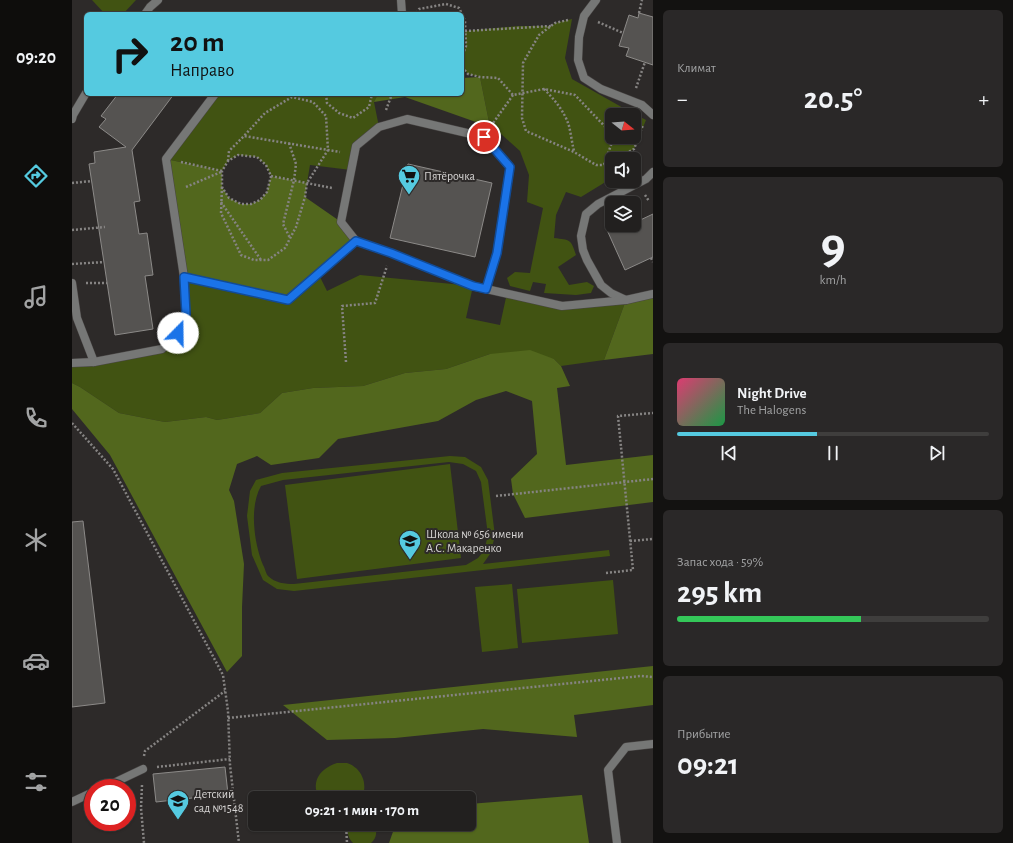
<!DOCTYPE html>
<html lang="ru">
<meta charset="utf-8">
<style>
body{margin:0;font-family:"Alegreya Sans",sans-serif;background:#2a2828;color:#f1f3f6;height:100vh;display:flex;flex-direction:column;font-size:15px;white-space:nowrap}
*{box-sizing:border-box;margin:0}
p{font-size:13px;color:#a2a3a4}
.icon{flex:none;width:22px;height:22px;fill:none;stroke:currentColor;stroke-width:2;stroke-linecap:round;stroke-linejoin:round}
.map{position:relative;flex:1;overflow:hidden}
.drawer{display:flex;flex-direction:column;gap:10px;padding:10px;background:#131211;width:360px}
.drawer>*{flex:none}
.hud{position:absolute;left:12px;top:12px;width:380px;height:84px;border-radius:6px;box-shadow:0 1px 3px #0004,0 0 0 1px #3f3e3d;background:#55cae0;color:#111;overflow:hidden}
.needle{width:26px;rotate:107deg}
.tools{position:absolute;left:533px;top:108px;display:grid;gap:8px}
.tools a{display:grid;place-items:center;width:36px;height:36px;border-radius:6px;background:#22201f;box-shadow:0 1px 3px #0004,0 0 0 1px #3f3e3d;font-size:20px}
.speed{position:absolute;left:12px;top:779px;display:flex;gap:8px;font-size:20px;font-weight:700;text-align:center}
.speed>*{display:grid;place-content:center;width:52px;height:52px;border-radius:50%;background:#22201f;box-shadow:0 1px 3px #0004,0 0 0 1px #3f3e3d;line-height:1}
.speed .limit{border:6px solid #d22;background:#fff;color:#111}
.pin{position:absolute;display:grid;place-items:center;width:34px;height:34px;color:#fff;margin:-17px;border:2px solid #fff;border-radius:50%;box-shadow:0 1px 4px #0007}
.me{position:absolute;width:44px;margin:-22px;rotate:22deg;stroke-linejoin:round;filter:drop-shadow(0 0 3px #0008)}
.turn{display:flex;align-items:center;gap:14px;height:84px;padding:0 20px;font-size:18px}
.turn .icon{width:52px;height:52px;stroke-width:2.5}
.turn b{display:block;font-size:28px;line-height:34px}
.big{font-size:30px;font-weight:700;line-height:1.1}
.drawer .tile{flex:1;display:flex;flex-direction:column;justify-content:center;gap:6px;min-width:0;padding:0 14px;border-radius:6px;background:#2a2828}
.drawer .dial{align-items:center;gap:0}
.dial b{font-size:52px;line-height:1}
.song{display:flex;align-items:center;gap:12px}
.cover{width:48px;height:48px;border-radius:6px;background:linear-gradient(135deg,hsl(340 70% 55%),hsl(140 70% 35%))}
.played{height:4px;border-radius:2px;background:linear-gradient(90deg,#55cae0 45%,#3f3e3d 45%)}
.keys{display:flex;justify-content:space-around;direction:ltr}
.heat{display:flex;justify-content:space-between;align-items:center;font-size:22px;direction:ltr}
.charge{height:6px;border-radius:3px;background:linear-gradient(90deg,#34c759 59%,#3f3e3d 0)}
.trip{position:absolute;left:176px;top:791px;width:228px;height:40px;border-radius:6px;background:#22201f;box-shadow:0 1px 3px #0004,0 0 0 1px #3f3e3d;font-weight:700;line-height:40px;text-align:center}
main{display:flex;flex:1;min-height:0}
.tabs{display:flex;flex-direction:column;width:72px;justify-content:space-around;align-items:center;background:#0e0d0c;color:#a2a3a4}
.tabs .icon{width:28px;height:28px}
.tabs .current{color:#55cae0}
.tabs b{font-size:18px;color:#f1f3f6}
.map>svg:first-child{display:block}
</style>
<main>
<nav class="tabs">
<b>09:20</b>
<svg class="icon current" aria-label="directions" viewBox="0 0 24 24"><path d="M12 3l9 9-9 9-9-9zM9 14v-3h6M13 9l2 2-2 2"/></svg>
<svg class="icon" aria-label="music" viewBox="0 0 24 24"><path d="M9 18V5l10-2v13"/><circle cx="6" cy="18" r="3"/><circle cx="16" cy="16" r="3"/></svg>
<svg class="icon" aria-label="phone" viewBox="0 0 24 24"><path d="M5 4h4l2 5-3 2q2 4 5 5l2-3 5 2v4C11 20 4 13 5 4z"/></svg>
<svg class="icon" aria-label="climate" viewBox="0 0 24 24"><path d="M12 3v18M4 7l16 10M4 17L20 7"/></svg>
<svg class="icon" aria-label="car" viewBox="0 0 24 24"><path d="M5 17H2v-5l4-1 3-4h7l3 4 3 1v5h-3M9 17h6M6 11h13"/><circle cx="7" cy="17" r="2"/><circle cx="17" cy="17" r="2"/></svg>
<svg class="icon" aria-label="filters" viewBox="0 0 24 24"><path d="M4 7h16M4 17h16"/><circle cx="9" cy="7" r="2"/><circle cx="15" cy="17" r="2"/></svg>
</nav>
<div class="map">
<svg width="581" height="843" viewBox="0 0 581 843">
<rect width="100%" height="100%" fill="#2d2a29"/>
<g fill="#415312" fill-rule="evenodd">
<polygon points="20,0 64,0 51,14 33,14"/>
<path d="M500,19L493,58L500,79L553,109L574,120L562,149L543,159H540V161L533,165L540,172V178L509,197L494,192L484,215L482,238C498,240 499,239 504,255L486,267L497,285L515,282L522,286L519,293L504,295L472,293L474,284L461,282L458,291L438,286L435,278L443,272L458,273L471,208L455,202L457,175L448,151L429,134L418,127L408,77L396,74L390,67L391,54L394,46L393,31L446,26H479L483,23ZM540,115H562V137H540Z"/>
<polygon points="143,94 306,94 302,102 307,127 284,146 279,170 238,165 235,183 199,176 194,165 185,157 166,155 156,161 150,171 94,159"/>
<polygon points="246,273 255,291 288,275 401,286 394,318 428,325 435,293 490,306 554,300 532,360 489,366 482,359 418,354 374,369 333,373 291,386 241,388 210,393 188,413 145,420 134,417 93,422 47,413 8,387 0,383 0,363 90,349 106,333 114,314 112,277"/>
<path d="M378,456L393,457L409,467L416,480L423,536L418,554L411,564L537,550L538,556L222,591L205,589L191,580L180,555L175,516L178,491L184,480L210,473ZM377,462L391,464L404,471L409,482L416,535L412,551L406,558L394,565L222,584C213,584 203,583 196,576C194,574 193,568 191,565C182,543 177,507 189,486L211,480Z"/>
<polygon points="378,464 389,558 225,579 213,485"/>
<polygon points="541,580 546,634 450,643 445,589"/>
<polygon points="440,584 446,648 410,652 403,587"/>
<path d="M265,763C268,763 272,763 275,763C290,768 296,784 290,798H247C238,781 249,768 265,763Z"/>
<path d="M278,824H303C305,831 305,838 299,843H281C276,838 274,831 278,824Z"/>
</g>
<g fill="#52671d">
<polygon points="408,77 418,127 333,97 302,102 306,94 390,94 390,78"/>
<polygon points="94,159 150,171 150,187 157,198 169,204 179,204 188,200 195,192 199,176 235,183 233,197 269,222 284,241 215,300 112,277"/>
<polygon points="581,294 581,354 532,360 554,300"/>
<polygon points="458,350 482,359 489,366 498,386 485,388 494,465 581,455 581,502 453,518 441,494 439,479 465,454 460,401 434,391 404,400 366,421 266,439 247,458 199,465 185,456 165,464 157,490 162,501 172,564 170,607 170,656 155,672 38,455 0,409 0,383 8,387 47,413 93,422 134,417 145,420 188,413 210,393 241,388 291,386 333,373 374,369 418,354"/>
<polygon points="581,666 581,705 502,715 505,737 411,729 323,738 255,740 211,705"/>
<polygon points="510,795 517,843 317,843 323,826 328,824 397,824 397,804"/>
</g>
<g fill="#555351" stroke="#8c8a88">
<polygon points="567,13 581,17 581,65 554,56 557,48 547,46 557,15 566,18"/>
<polygon points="46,94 102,94 60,150 68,201 62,202 67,234 75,233 81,275 73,276 81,329 43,335 17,164 23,163 22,152 54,147 27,127 34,119 29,116"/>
<polygon points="336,164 420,183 403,257 318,238"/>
<polygon points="581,214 581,257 553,270 535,230 545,225 562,225 562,223"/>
<polygon points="11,521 33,703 0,707 0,522"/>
<polygon points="153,767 156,794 84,802 81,774"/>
</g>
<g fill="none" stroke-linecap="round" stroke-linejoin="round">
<g stroke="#484544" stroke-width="9">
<g id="lane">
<polyline points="329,0 330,14"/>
<polyline points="524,0 512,16 507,37 506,60 512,78 529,89 570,105 581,115"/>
<polyline points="73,14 78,7 86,0"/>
<polyline points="0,119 1,115 14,93"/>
<polyline points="581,172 574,179 526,204 514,214 509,236 511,250 515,260 529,285 539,293 554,300 581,294"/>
<polyline points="284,241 269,222 284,146 307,127 335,119 412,137 438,167 425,253 414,289"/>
<polyline points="112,277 215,300 284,241 319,253 401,286 490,306 554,300"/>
<polyline points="0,283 5,318 22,362"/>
<polyline points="0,363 22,362 90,349 106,333 114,314 112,277 94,159 143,94"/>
<polyline points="31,788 71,769"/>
<polyline points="0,802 21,792"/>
<polyline points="545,843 536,770 554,747 581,744"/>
</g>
</g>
<g stroke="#868483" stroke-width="2.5" stroke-dasharray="2 2" stroke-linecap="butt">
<polyline points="345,13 347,9 374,4 387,8 390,14"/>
<polyline points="567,13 570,0"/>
<polyline points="390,14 393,21 394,46 391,54 390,61"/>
<polyline points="496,20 483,23 467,35 451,63 450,118 454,131 502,152 524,165 532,165 540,161"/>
<polyline points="526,22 551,33"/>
<polyline points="393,31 479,26"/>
<polyline points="390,67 396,74 408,77 426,78 441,95 472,89 503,95 540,134"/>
<polyline points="564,88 573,62"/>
<path d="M472,89C482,99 493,112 497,126C499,134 500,143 502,151"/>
<polyline points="254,94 255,103 267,113 281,118 297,107 300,94"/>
<polyline points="314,110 320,94"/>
<polyline points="419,126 441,95"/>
<polyline points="540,136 539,145 532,165 540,172"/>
<polyline points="217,143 224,164 222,180 211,224 218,238"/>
<polyline points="543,159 562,149 571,125"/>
<polyline points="156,161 157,151 172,136 268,152"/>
<polyline points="109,162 150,171"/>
<polyline points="199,176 195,192 188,200 179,204 169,204 157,198 150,187 150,171 156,161 166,155 185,157 194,165 199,176 260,188"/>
<polyline points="0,183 20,181"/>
<polyline points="114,187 149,172"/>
<polyline points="150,187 149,213 169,255 182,260 196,260 213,248 224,227 233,197 235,183 256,150 254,116 241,102 220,97 193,113 172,136"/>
<polyline points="573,195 577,201"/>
<polyline points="149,202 189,260"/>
<polyline points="0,230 33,227"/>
<polyline points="579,258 581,262"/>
<polyline points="0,264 32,262"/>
<polyline points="14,283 35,283"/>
<polyline points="274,362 270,306 303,303 315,266"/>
<polyline points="0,423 41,469 151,675 156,711 158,765 167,843"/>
<polyline points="424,496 581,479"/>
<polyline points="558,541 581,539"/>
<polyline points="534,573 561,570 546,416 581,413"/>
<polyline points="156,718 569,676 581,677"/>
<polyline points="72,756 73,751 153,691"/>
<polyline points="85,767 158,759"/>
<polyline points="70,785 69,808 72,843"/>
<polyline points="274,824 275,843"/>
</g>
<use href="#lane" stroke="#767776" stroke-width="8"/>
</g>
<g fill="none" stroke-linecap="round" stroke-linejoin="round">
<g stroke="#114b97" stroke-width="10">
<polyline id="route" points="106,333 114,314 112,277 216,300 284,241 319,253 401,286 414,289 425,253 438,167 412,137"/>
</g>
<use href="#route" stroke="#1a73e8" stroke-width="7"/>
</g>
<defs>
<g id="supermarket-pin" transform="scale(1.15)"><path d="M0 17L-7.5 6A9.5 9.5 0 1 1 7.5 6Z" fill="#55cae0" stroke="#2d2a29"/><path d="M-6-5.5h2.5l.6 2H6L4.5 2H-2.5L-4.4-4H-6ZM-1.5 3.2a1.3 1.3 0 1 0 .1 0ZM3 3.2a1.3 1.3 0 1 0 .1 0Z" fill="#111"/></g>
<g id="school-pin" transform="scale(1.15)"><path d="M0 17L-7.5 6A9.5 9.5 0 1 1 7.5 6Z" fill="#55cae0" stroke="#2d2a29"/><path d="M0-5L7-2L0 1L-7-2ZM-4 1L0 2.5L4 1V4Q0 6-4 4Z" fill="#111"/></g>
</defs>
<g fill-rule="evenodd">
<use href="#supermarket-pin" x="337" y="176"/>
<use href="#school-pin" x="338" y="541"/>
<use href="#school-pin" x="106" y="801"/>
</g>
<g text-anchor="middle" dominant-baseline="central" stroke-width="4" stroke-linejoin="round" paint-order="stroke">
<g font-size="12" fill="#d6d4d3" stroke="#2d2a29" text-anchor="start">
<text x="352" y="176">Пятёрочка</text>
<text x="354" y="534">Школа № 656 имени<tspan x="354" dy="14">А.С. Макаренко</tspan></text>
<text x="122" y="794">Детский<tspan x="122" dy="14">сад №1548</tspan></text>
</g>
</g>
</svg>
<div class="tools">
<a><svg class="needle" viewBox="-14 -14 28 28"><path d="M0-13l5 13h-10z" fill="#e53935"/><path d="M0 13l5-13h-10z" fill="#a2a3a4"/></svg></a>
<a><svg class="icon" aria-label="sound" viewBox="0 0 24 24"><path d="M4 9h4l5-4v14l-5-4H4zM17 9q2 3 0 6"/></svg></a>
<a><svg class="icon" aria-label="layers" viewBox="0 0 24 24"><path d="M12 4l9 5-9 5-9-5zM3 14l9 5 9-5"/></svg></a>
</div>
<div class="speed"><div class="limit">20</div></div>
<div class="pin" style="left:412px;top:137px;background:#d93025"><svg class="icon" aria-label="arrive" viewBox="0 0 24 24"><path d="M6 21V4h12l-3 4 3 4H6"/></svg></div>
<svg class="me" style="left:106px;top:333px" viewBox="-20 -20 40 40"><circle r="19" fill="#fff"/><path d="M0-13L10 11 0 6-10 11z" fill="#1a73e8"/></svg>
<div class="trip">09:21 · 1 мин · 170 m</div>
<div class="hud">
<div class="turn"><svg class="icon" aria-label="right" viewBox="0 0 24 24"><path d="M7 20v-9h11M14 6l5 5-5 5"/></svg><div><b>20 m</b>Направо</div></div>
</div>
</div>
<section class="drawer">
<div class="tile"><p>Климат</p>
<div class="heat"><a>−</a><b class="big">20.5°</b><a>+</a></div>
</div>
<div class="tile dial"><b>9</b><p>km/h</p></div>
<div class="tile">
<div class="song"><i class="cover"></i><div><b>Night Drive</b><p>The Halogens</p></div></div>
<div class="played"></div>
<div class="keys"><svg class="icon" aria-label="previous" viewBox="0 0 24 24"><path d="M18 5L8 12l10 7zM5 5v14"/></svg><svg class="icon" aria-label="pause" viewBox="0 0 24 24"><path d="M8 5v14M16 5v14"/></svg><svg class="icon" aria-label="next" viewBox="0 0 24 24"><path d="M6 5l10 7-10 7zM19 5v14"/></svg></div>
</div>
<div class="tile"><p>Запас хода · 59%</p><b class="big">295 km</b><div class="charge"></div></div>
<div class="tile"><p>Прибытие</p><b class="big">09:21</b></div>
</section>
</main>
